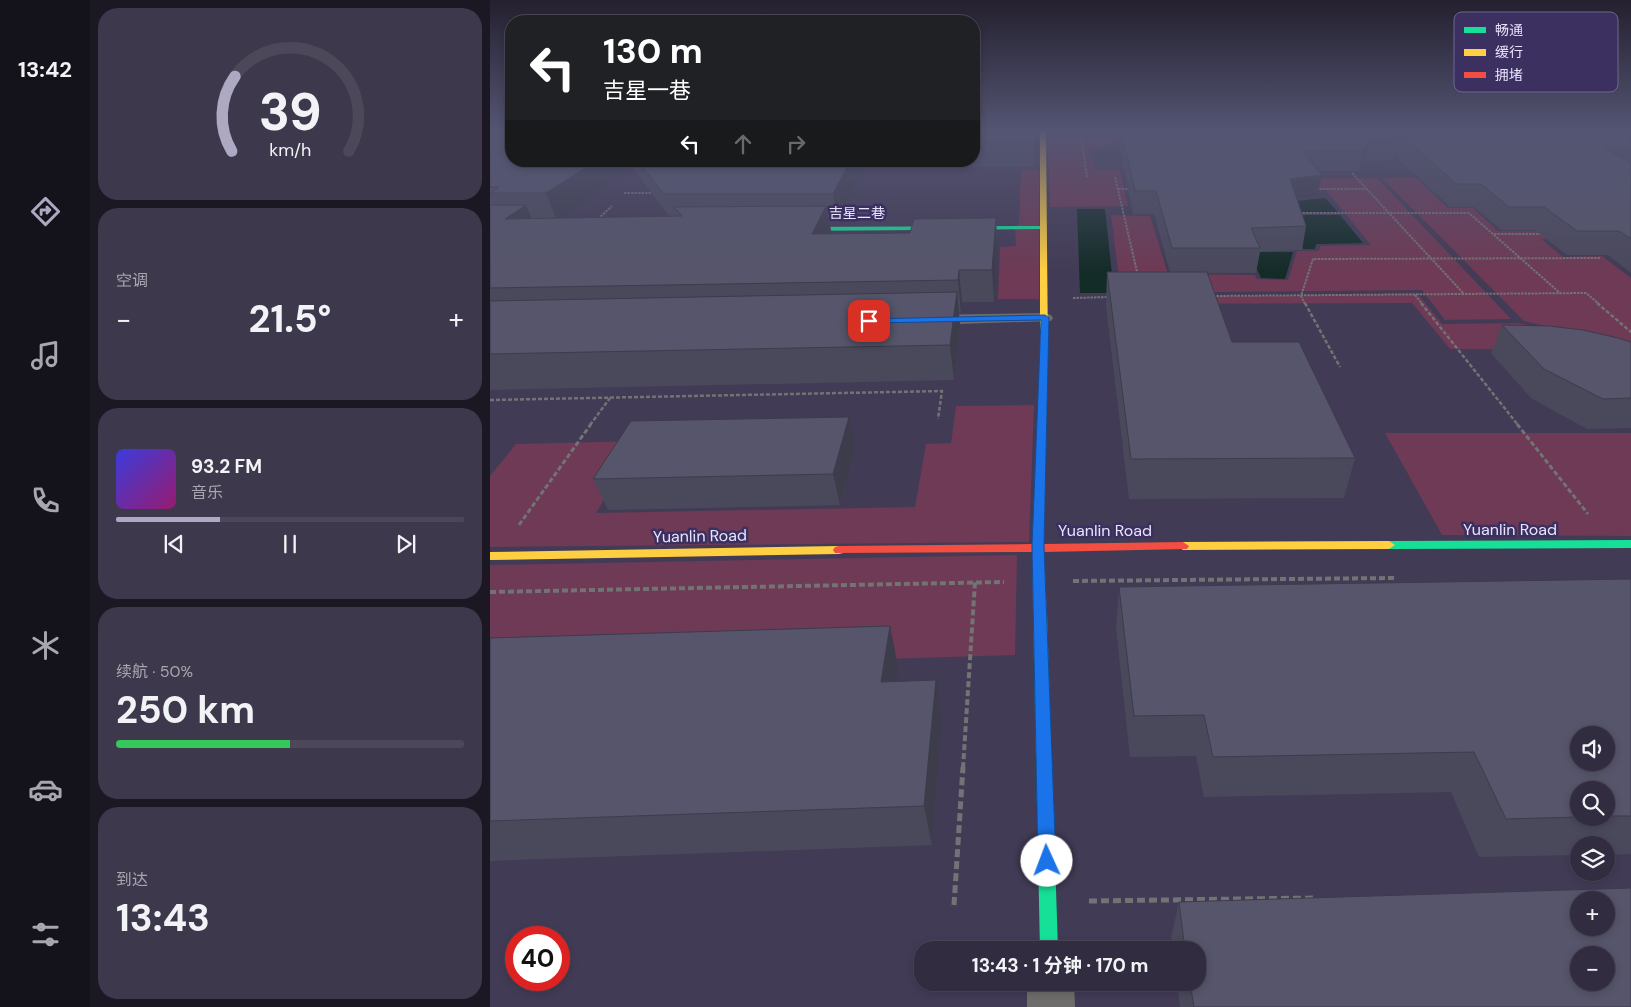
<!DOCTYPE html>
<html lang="zh">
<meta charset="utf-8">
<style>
body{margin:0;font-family:"DM Sans","Noto Sans SC",sans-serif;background:#3d384b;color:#f1f3f6;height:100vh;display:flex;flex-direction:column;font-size:19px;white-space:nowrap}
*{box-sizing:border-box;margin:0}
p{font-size:16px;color:#a8a7b1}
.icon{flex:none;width:28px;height:28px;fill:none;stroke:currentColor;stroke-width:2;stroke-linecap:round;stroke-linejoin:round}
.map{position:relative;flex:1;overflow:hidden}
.side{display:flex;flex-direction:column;gap:8px;padding:8px;background:#1c1823;width:400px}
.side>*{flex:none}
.hud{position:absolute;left:15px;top:15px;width:475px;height:152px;border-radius:20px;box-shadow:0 2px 8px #0003,0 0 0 1px #4d4859;background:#202124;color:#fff;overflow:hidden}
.tools{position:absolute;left:1080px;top:726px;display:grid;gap:10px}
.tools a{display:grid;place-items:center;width:45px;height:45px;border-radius:50%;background:#322c40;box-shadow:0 2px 8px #0003,0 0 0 1px #4d4859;font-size:25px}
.speed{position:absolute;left:15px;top:926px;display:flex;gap:10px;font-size:25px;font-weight:700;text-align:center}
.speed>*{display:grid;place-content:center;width:65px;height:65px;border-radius:50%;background:#322c40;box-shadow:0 2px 8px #0003,0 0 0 1px #4d4859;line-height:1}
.speed .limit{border:8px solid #d22;background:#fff;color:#111}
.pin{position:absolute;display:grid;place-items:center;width:42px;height:42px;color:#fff;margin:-21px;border-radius:10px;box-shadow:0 2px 8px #0006}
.me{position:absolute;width:55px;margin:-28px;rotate:358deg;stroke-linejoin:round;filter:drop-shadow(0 0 4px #0008)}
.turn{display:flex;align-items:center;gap:18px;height:105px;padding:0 15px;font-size:22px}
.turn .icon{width:65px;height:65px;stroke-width:2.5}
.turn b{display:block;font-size:35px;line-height:42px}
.lanes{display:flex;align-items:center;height:48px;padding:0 15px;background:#0003;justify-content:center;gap:25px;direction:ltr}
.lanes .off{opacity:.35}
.big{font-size:38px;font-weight:700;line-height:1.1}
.side .card{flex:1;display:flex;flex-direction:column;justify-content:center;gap:8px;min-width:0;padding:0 18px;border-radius:20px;background:#3d384b}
.side .dial{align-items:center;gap:0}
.dial svg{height:130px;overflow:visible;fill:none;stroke:#4d4859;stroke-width:7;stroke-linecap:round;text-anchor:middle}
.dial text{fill:#f1f3f6;stroke:none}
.song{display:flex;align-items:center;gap:15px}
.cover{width:60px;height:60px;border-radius:8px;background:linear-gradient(135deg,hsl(240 70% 55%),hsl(320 70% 35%))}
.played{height:5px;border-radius:2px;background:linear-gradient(90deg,#aea9c2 30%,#4d4859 30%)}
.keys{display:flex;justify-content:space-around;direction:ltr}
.heat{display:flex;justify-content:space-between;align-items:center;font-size:28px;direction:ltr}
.charge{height:8px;border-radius:4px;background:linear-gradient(90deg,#34c759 50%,#4d4859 0)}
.trip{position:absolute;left:424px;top:941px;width:292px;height:50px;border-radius:20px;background:#322c40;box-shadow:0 2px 8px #0003,0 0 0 1px #4d4859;font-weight:700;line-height:50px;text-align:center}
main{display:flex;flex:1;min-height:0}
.tab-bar{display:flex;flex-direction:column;width:90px;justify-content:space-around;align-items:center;background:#14121a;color:#a8a7b1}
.tab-bar .icon{width:35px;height:35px}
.tab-bar .on{color:#aea9c2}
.tab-bar b{font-size:22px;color:#f1f3f6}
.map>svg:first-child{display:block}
</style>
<main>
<nav class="tab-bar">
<b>13:42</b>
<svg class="icon on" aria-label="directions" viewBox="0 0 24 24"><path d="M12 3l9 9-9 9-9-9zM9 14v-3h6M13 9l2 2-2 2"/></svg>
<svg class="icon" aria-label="music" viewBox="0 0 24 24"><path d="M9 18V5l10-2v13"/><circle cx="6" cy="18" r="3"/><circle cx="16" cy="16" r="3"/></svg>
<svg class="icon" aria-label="phone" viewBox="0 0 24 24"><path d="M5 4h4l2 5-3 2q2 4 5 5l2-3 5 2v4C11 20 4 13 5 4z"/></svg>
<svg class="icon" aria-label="climate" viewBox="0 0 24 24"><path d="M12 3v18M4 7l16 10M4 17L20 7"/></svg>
<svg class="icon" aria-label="car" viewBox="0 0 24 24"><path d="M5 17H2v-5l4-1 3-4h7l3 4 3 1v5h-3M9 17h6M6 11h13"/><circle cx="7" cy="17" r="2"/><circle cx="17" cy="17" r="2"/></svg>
<svg class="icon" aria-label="filters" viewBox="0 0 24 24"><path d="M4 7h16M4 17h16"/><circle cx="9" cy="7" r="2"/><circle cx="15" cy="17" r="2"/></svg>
</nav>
<section class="side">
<div class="card dial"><svg viewBox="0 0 100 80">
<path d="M14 69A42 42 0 1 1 86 69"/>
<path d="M14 69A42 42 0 0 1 16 23" stroke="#aea9c2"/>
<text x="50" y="56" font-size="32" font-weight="700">39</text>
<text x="50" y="72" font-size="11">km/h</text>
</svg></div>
<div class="card"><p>空调</p>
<div class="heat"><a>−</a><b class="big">21.5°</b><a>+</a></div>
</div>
<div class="card">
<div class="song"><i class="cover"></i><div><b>93.2 FM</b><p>音乐</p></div></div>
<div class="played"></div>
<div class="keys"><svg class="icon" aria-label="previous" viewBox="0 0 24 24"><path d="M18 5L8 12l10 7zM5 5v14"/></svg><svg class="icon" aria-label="pause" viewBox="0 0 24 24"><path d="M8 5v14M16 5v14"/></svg><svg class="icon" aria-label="next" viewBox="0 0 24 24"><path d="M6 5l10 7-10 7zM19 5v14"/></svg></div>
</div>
<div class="card"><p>续航 · 50%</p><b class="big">250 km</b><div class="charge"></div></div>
<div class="card"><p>到达</p><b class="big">13:43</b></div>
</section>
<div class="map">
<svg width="1141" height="1007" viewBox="0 0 1141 1007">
<rect width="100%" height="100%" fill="#423b55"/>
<g fill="#6e3a55">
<polygon points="557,130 881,130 639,137 599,152 606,169 630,169 638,206 560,207"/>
<polygon points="531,170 549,170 549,299 508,299 510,247 526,246 525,230 529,222"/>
<polygon points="925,177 958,208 983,208 1008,231 1049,231 1126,238 1051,239 1073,257 1112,256 1141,278 1141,347 1034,321 892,178"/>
<polygon points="887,178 1021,319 955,320 932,290 631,293 621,215 660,216 678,274 765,275 767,279 798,280 807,251 829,251 830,246 881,245 836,190 794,190 785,179"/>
<polygon points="927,293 952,324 1028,323 1141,350 960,349 922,303 633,304 632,298"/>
<polygon points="544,405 539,542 0,547 0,476 26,444 150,441 106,513 425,507 436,444 461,443 466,406"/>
<polygon points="895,433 1141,433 1141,536 952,535"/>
<polygon points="527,555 525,655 0,671 0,565"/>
</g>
<g fill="#142c28">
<polygon points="835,198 848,212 792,212 787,203"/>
<polygon points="587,209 615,209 624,293 590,293"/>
<polygon points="790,215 850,215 873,243 826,244 825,249 813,249 812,243"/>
<polygon points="769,248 778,252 803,252 795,279 771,278 762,258"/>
</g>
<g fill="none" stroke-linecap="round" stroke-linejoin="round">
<g stroke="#737275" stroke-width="2" stroke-dasharray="2.5 1" stroke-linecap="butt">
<polyline points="590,130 597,177"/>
<polyline points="862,173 974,294"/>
<polyline points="625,177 648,276"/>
<polyline points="628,189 642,189"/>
<polyline points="826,189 877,189"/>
<polyline points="134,193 163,193"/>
<polyline points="809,213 979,213 1070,293"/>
<polyline points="108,219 122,206"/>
<polyline points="1004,234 1053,234"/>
<polyline points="925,295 932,304"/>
<polyline points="723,296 1096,293 1109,304"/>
<polyline points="583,298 619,297"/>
<polyline points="815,304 811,296 823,259 1110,258"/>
</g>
<g stroke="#737275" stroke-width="2.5" stroke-dasharray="4 2" stroke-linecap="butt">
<polyline points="815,303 850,367"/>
<polyline points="931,303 1028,425"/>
<polyline points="1107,303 1141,332"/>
<polyline points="0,400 452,391 448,419"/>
<polyline points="100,425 120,398"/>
</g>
<g stroke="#737275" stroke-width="3" stroke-dasharray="5 2.5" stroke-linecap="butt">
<polyline points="1027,424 1098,514"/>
<polyline points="29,525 101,424"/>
</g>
<g stroke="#737275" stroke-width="4" stroke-dasharray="6 3" stroke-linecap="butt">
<polyline points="583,581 907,578"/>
<polyline points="0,592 514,582"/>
<polyline points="473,768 485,582"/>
</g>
<g stroke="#737275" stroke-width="5" stroke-dasharray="8 4" stroke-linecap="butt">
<polyline points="599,901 827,898"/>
<polyline points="464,905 473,767"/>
</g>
<polygon fill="#6e6d6b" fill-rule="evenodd" points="555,313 561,315 563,318 561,321 438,325 432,323 430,320 432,317 438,315"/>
<polygon fill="#6e6d6b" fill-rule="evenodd" points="537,982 584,982 585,1007 537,1007"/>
<g fill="#16e098" fill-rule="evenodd">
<polygon points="554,226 556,227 556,229 303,231 300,229 303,227"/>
<polygon points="1141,540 1141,548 899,549 893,545 899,541"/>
<polygon points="550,609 555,611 557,614 568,950 550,950 543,614 545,611"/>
</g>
<g fill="#ffcf43" fill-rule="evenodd">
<polygon points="550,130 556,130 558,355 554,358 550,355"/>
<polygon points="899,541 905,545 899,549 693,550 687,546 693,542"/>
<polygon points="349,546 353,547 355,550 353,553 349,554 0,560 0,552"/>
</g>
<polygon fill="#f24e42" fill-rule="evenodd" points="554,352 558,355 554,544 693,542 699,546 697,549 554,552 557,614 555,617 550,619 545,617 543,614 542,552 345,553 343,550 345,547 349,546 542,544 550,355"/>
</g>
<g fill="#4a495c" fill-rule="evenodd">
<path d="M0,130H21V161H484V130H545V167H374L348,222H339L341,234L420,233L506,218L507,248L504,302H472L471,313H469L470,325L464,380L0,390ZM142,168L179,216L71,218Z"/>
<polygon points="629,130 1141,130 1141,273 1118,255 1077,255 1045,230 1011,230 984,207 960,207 904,155 903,160 874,161 869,171 829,171 832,175 827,197 807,200 816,226 812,250 770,252 766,273 717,273 742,342 865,458 854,498 639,499 616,306 617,272 680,272 664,214 643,214 629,143"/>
<polygon points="1012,325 1141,342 1141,428 1097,429 1041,398 1001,353"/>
<polygon points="365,447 350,505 118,510 103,479"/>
<path d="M1141,579V854L1116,855V845H1089V855L989,857L961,792L714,797L706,756L640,757L626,628L629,587ZM1089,790H1116V818H1089Z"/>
<polygon points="400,626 408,667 406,681 452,721 442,845 0,861 0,638"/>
<polygon points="689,902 1141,1007 690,1007 687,982 708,982 708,950 682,950 681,938"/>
</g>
<g fill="#3c3c4b">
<polygon points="544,130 545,130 545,167 544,142"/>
<polygon points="879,140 874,161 869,171 874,150"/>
<polygon points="106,161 140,161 142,168 67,221 56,193"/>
<polygon points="360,161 373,161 374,167 348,222 343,194"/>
<polygon points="832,175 827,197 796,201 800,179"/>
<polygon points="36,205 48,234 15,219"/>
<polygon points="336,206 342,235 322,234"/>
<polygon points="506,218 507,248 504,302 502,270"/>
<polygon points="469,270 472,302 471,313 468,280"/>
<polygon points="467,292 470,325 464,380 460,345"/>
<polygon points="359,417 365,447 350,505 343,474"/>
<polygon points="400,626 408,667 401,723 391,682"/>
<polygon points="446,680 452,721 442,845 434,806"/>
</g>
<g fill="#56556b" stroke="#3c3c4b" fill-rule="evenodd">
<polygon points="0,130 21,130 21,161 106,161 56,193 1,193 9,187 0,187 0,138 11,136 0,134"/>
<rect x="484" y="130" width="60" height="12"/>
<polygon points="631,130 1141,130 1141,148 1115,148 1141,163 1141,239 1129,231 1087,231 1054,207 1019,207 991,184 967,184 907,132 908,140 879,140 874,150 812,151 832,175 800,179 816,226 761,228 770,248 682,248 666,191 645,191"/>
<polygon points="148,161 360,161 343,194 174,194"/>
<polygon points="0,205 36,205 15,219 192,216 184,207 336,206 322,234 420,233 424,219 506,218 502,270 469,270 468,280 0,288"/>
<polygon points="617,272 717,272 742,342 809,342 865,458 641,459"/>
<polygon points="467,292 460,345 0,354 0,301"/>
<polygon points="1012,325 1059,326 1093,330 1128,338 1141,342 1141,398 1113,399 1054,369"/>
<polygon points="359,417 343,474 103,479 141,421"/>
<path d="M1141,579V816H1116V790H1089V817L1016,819L984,752L723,757L714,715L644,716L629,587ZM1089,735H1116V762H1089Z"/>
<polygon points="400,626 391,682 446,680 434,806 0,821 0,638"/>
<path d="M1141,888V1007H704L700,982H708V950H695L689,902ZM1089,900H1116V928H1089ZM1089,955H1116V982H1089Z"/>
</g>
<linearGradient id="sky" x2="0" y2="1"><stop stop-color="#24202f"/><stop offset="0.48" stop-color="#545573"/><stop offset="1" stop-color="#545573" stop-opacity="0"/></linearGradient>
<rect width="1141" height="271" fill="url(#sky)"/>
<polygon fill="#1a73e8" stroke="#114b97" points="555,315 559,318 554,546 566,861 563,867 557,870 551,867 548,861 542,546 551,320 379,323 375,321 379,319"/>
<g text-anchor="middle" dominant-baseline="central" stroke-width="5" stroke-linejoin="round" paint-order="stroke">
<g font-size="14" fill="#e8e4fc" stroke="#3c3060">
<text x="367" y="213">吉星二巷</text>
</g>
<g font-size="16" fill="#e8e4fc" stroke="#3c3060">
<text x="1020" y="529">Yuanlin Road</text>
<text x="615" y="530">Yuanlin Road</text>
<text transform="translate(210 536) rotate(-1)">Yuanlin Road</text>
</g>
</g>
<rect x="964" y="12" width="164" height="80" rx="8" fill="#3c3060" stroke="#70668f" stroke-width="1"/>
<rect x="974" y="27" width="22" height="6" fill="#16e098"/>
<rect x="974" y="49" width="22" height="7" fill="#ffcf43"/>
<rect x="974" y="72" width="22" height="6" fill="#f24e42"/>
<g font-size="14" fill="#e8e4fc">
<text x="1005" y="35">畅通</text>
<text x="1005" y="57">缓行</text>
<text x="1005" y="80">拥堵</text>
</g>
</svg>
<div class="tools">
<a><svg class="icon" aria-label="sound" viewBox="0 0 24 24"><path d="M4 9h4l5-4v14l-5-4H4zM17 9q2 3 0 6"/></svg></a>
<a><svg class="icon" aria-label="search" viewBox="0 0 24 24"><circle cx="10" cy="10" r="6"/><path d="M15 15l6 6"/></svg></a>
<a><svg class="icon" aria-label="layers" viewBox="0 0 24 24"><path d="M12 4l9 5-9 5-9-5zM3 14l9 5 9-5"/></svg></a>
<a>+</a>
<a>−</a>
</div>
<div class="speed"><div class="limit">40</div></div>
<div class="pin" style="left:379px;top:321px;background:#d93025"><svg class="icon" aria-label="arrive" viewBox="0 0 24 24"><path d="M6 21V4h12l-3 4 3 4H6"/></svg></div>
<svg class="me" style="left:557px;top:861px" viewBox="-20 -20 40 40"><circle r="19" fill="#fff"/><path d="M0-13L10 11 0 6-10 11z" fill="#1a73e8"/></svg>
<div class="trip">13:43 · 1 分钟 · 170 m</div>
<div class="hud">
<div class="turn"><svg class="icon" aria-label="left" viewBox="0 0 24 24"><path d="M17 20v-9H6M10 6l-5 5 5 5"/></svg><div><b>130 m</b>吉星一巷</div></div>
<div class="lanes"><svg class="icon" aria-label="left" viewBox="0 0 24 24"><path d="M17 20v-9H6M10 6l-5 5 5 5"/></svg><svg class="icon off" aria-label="ahead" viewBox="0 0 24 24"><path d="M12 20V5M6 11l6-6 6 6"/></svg><svg class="icon off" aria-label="right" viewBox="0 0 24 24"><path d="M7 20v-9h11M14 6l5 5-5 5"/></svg></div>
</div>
</div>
</main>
